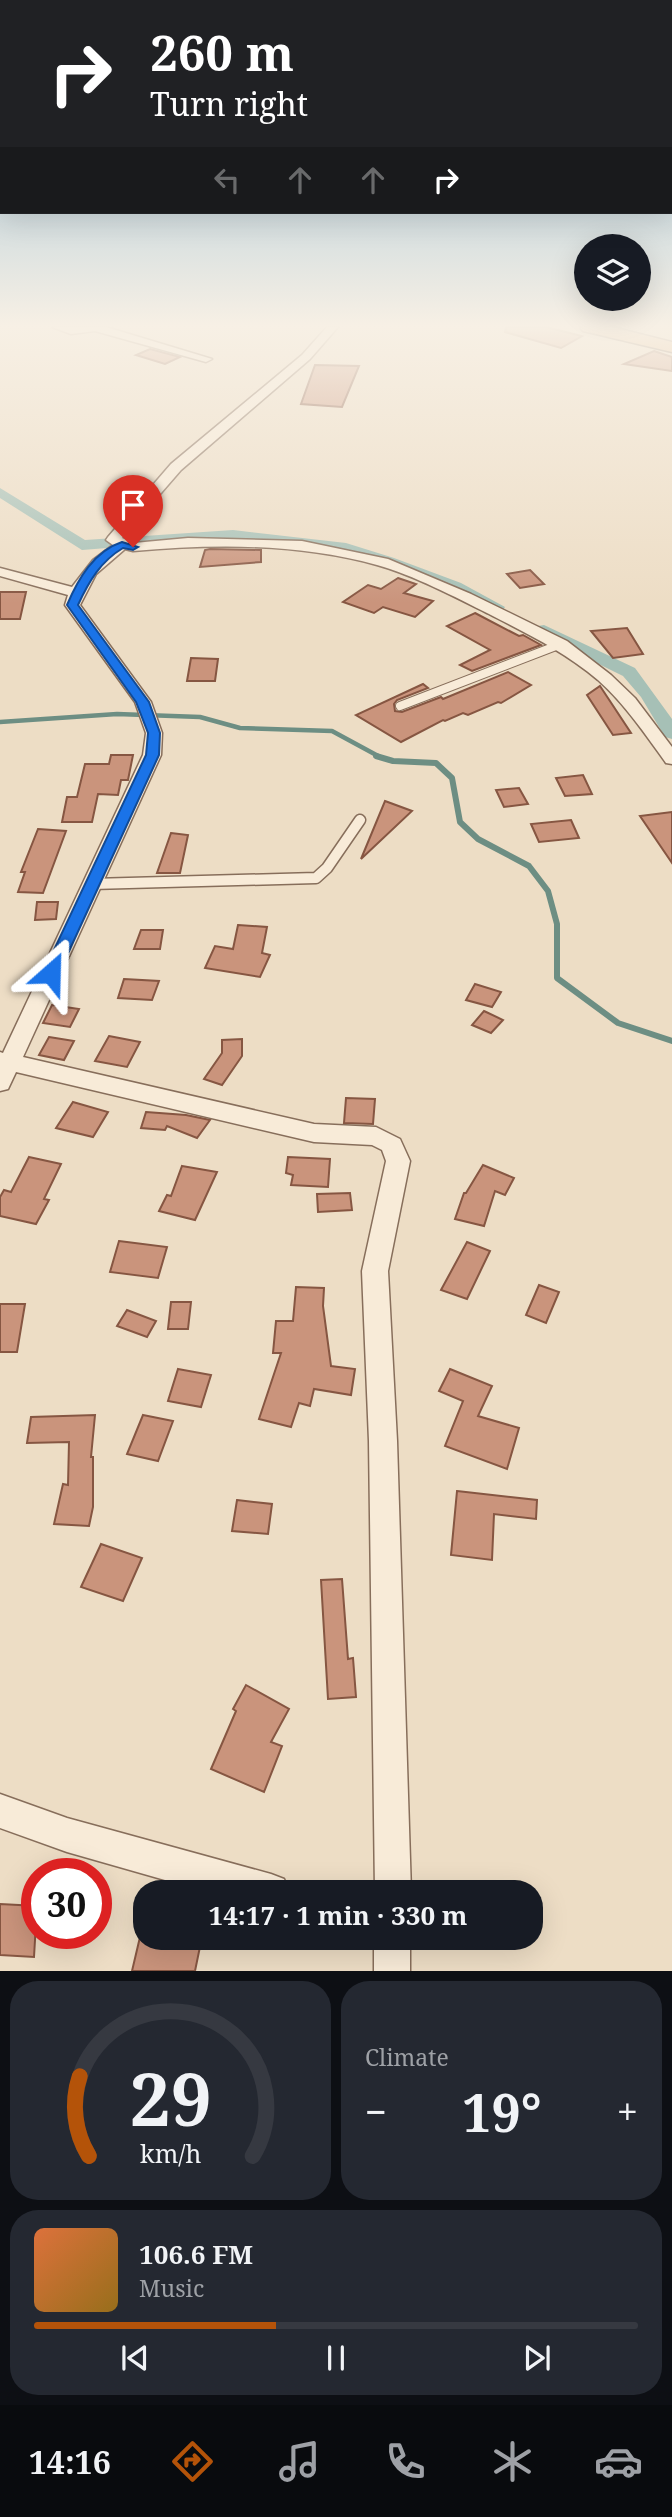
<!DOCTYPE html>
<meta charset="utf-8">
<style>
body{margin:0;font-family:"Noto Serif",serif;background:#242831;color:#f1f3f6;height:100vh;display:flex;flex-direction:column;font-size:26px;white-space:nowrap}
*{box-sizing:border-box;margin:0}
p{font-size:23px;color:#9ea1a6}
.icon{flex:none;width:38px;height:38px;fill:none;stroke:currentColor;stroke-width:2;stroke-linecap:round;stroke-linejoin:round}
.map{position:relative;height:1971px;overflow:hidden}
.details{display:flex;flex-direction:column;gap:10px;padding:10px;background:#0d0f14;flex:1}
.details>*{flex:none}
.guide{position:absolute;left:0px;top:0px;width:672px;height:214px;box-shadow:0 7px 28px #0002;background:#202124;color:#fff;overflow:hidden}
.controls{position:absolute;left:574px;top:234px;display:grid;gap:14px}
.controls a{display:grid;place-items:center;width:77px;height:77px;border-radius:50%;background:#171b24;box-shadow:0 7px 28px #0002;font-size:35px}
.speed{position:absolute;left:21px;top:1858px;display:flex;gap:14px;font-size:35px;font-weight:700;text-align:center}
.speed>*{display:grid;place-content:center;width:91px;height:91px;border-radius:50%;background:#171b24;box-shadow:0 7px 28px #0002;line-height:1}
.speed .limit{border:10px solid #d22;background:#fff;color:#111}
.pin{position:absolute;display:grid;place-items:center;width:60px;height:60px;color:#fff;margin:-72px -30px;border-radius:50% 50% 50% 0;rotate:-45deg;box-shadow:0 0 7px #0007}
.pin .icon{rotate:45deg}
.me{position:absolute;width:77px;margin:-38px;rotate:25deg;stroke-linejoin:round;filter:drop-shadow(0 0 5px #0008)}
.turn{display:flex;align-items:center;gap:24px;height:147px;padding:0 35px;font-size:32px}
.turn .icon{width:91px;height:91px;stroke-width:2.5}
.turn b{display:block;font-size:49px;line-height:60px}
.lanes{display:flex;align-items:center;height:66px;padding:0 35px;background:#0003;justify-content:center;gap:35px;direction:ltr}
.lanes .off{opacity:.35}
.big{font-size:52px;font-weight:700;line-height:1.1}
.details .card{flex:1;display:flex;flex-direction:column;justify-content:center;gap:10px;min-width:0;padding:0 24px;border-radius:28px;background:#242831}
.details .dial{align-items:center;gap:0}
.dial svg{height:182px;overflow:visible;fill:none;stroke:#363941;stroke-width:7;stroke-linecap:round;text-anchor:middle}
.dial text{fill:#f1f3f6;stroke:none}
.song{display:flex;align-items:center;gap:21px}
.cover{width:84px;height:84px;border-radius:10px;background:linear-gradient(135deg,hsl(20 70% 55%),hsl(40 70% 35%))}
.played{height:7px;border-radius:4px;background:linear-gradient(90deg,#b45309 40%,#363941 40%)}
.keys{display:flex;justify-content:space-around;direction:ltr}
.heat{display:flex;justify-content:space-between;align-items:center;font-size:38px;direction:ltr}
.details .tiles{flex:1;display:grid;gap:10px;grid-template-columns:1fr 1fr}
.card:last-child{grid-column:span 2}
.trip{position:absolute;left:133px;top:1880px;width:410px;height:70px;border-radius:28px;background:#171b24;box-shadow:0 7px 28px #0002;font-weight:700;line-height:70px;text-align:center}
.tabs{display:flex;height:112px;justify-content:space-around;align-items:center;background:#090b0e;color:#9ea1a6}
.tabs .icon{width:49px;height:49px}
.tabs .active{color:#b45309}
.tabs b{font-size:32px;color:#f1f3f6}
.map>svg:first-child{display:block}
</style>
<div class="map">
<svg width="672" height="1971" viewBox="0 0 672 1971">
<rect width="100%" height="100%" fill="#edddc5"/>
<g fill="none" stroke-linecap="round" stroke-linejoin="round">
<polyline stroke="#6d8e83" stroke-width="4.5" points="0,722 117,714 200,717 240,728 332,731 380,757"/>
<polyline stroke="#6d8e83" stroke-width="6" points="376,756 393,761 436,763 452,778 460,822 478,839 529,866 548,891 557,924 557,978 618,1023 672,1041"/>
<g fill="#a6c0b6" fill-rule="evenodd">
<polygon points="0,488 85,540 233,530 346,543 394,558 461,583 505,607 503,610 491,610 449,589 384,564 344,552 307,547 233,538 82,550 0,498"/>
<polygon points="544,625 635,668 672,719 672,739 665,737 641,697 623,676 538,634 536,630 538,626"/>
</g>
</g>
<g fill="#ca947c" stroke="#865642" stroke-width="2">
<polygon points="506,327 546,327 582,336 561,348 505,332"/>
<polygon points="150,349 180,357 165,364 136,355"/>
<polygon points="654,351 672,357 672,371 624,364"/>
<polygon points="315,365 359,366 342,407 301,404"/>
<polygon points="210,549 261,550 261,562 200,567 205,550"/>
<polygon points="530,570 544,584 520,588 507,574"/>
<polygon points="398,578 416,584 404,593 433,601 415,617 383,607 374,613 343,602 368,585 381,589"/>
<polygon points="0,592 26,592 20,619 0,619"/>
<polygon points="475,613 519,636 523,635 541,645 472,671 460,665 490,650 447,626"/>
<polygon points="627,628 643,654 613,658 591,631"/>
<polygon points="191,658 218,659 215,681 187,681"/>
<polygon points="508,672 531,685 501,703 498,702 468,715 463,713 445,721 443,720 401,742 356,715 423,684 428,688 397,700 394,704 395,711 402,712 441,697 443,699"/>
<polygon points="600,686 631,733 613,735 587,695"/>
<polygon points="111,755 133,755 128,780 121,780 118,795 98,794 92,822 62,822 67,797 77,797 85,764 109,764"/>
<polygon points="583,775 592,794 565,796 556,778"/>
<polygon points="519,788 528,804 504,807 496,790"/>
<polygon points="385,801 412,811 361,859"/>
<polygon points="672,812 672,863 640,816"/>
<polygon points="571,820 579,838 539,842 531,824"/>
<polygon points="38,829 66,831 43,893 18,892 25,872 21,872"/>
<polygon points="171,833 188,835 180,873 157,873"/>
<polygon points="37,902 58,902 56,919 35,920"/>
<polygon points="238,925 267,927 262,953 270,955 260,977 205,968 215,946 233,949"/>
<polygon points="141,930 163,930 160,949 134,949"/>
<polygon points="124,979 159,981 152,1000 118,998"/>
<polygon points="475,984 501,992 492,1007 466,1000"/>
<polygon points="52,1005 79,1009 70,1027 43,1023"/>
<polygon points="484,1011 503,1020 491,1033 472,1025"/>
<polygon points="109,1036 140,1042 127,1067 95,1061"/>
<polygon points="49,1037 74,1041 64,1060 39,1055"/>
<polygon points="242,1039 242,1056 222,1085 204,1079 222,1053 222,1040"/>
<polygon points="346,1098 375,1099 373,1124 344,1123"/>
<polygon points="73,1102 108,1112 93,1137 56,1128"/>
<polygon points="146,1112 186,1115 210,1120 197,1138 167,1126 165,1130 141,1128"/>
<polygon points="29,1157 61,1164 44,1199 49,1200 36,1224 0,1216 0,1197 4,1190 11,1192"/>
<polygon points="288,1157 330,1159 328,1187 291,1185 293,1175 286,1173"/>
<polygon points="483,1165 514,1178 505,1195 495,1191 484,1226 455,1219 464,1193 466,1193"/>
<polygon points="182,1166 217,1172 195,1220 159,1211 167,1195 171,1196"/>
<polygon points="350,1193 352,1210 318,1212 317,1194"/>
<polygon points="119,1241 167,1247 158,1278 110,1272"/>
<polygon points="467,1242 490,1251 467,1299 441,1290"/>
<polygon points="539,1285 559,1292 546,1323 526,1315"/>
<polygon points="296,1287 324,1288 323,1306 331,1366 355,1369 351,1395 314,1389 310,1406 299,1403 291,1427 259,1419 281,1353 273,1353 276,1321 293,1321"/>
<polygon points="171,1302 191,1302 188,1329 168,1329"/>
<polygon points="0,1304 25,1304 17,1352 0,1352"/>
<polygon points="127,1310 156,1321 147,1337 117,1326"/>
<polygon points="178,1369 211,1375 201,1407 168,1401"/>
<polygon points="450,1369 492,1386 478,1416 519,1428 507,1469 445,1446 463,1401 439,1391"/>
<polygon points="95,1415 91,1457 93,1457 93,1507 89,1526 54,1524 63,1484 68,1485 69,1442 27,1443 31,1417"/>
<polygon points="143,1415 173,1421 158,1461 127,1454"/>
<polygon points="457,1491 537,1500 536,1519 494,1514 492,1560 451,1555"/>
<polygon points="237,1500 272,1504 268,1534 232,1531"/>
<polygon points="101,1544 142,1558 123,1601 81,1587"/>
<polygon points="342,1579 348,1659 353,1658 356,1697 328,1699 321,1580"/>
<polygon points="246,1685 289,1709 271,1742 282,1746 264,1792 211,1769 236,1711 233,1709"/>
<polygon points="0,1904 37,1906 34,1957 0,1955"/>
<polygon points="140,1937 202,1937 195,1971 132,1971"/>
</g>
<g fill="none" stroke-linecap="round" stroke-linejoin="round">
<g stroke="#876e5b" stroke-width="10">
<polyline id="service-far1" points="400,706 561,644"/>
</g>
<g stroke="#876e5b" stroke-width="13">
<polyline id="service" points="92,884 316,878 327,868 360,820"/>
</g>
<g stroke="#876e5b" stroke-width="3">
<g id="minor">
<polygon points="52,327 106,327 212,359 206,362 95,331 71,334"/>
<path d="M327,327H338L310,359L181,470L122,538L134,543L188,538L302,541L388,559L471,594L567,641L611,675L635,698L672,747V764L666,763C645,734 625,704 598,680C565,652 528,634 489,614C455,597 413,575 377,565C297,543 214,544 133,551L125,549L96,574L80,605L151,702L162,733L161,755L23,1057L314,1124L376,1127L400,1139L410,1161L388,1271L397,1441L411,1892H375L369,1441L362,1271L386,1161L382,1150L372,1145L314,1142L16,1072L8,1089L0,1091V1052L3,1053L143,755L146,733L135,702L65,605L68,595L0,576V568L72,587L93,560L113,545L106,540L108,537L171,464L302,355Z"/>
<polygon points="0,1794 67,1818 271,1874 284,1879 289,1892 207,1892 67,1852 0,1828"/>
<rect x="374" y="1937" width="36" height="34"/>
</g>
</g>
<g stroke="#553d2f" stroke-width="3">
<polygon id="trunk" points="580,327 612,327 672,342 672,352 583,331"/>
</g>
<use href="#service-far1" stroke="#f8ebd8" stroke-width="8"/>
<use href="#service" stroke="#f8ebd8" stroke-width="10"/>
<use href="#minor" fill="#f8ebd8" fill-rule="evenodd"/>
<use href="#trunk" fill="#e4b07b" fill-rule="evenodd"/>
</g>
<linearGradient id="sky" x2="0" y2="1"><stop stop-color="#8db9d4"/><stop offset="0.54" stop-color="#f7f0e5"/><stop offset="1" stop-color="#f7f0e5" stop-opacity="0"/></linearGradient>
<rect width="672" height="603" fill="url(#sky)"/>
<path fill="#1a73e8" stroke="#114b97" stroke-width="2" d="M122,542L138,547L133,550L123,548C101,561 89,581 78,605L149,702L160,733L159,755L59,973L51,978L43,973L146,755L148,733L136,702L67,605C78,579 94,551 122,542Z"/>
</svg>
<div class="controls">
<a><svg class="icon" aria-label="layers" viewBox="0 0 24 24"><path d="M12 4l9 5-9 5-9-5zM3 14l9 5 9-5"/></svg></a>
</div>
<div class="speed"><div class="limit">30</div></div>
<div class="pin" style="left:133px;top:547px;background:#d93025"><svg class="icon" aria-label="arrive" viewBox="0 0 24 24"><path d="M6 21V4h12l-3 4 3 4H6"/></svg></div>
<svg class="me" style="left:51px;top:973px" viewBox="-20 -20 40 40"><path d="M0-17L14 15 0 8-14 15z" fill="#1a73e8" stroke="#fff" stroke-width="4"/></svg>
<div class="trip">14:17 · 1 min · 330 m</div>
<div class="guide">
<div class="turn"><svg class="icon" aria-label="right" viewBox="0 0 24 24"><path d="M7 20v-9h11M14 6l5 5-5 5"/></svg><div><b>260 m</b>Turn right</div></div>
<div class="lanes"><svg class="icon off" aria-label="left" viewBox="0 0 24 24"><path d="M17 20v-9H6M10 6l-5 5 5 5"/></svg><svg class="icon off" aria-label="ahead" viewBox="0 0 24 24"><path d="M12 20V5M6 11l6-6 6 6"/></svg><svg class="icon off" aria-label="ahead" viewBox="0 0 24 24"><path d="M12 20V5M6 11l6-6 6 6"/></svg><svg class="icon" aria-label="right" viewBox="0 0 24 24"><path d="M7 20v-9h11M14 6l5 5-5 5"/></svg></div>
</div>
</div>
<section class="details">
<div class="tiles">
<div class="card dial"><svg viewBox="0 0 100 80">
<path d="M14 69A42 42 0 1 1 86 69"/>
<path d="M14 69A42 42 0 0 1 10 34" stroke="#b45309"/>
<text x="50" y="56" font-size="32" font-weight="700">29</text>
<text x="50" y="72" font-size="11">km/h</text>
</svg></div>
<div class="card"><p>Climate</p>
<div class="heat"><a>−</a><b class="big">19°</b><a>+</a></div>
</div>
<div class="card">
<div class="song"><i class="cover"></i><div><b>106.6 FM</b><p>Music</p></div></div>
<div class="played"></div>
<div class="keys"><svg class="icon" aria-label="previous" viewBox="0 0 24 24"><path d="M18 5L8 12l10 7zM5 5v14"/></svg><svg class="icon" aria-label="pause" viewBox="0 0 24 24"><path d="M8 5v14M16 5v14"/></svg><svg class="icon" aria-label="next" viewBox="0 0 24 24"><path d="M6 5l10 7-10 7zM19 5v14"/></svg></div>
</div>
</div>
</section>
<nav class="tabs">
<b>14:16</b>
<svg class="icon active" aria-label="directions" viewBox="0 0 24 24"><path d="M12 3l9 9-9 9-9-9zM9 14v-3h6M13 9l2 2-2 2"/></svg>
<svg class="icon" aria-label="music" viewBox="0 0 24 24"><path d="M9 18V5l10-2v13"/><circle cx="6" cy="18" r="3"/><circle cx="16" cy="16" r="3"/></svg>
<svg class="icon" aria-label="phone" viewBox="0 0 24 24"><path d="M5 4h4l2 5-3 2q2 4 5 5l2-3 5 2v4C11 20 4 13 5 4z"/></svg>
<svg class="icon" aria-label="climate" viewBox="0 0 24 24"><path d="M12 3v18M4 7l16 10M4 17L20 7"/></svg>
<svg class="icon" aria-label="car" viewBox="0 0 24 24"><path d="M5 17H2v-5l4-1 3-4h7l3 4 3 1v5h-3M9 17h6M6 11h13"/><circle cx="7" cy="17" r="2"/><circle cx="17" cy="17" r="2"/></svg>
</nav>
